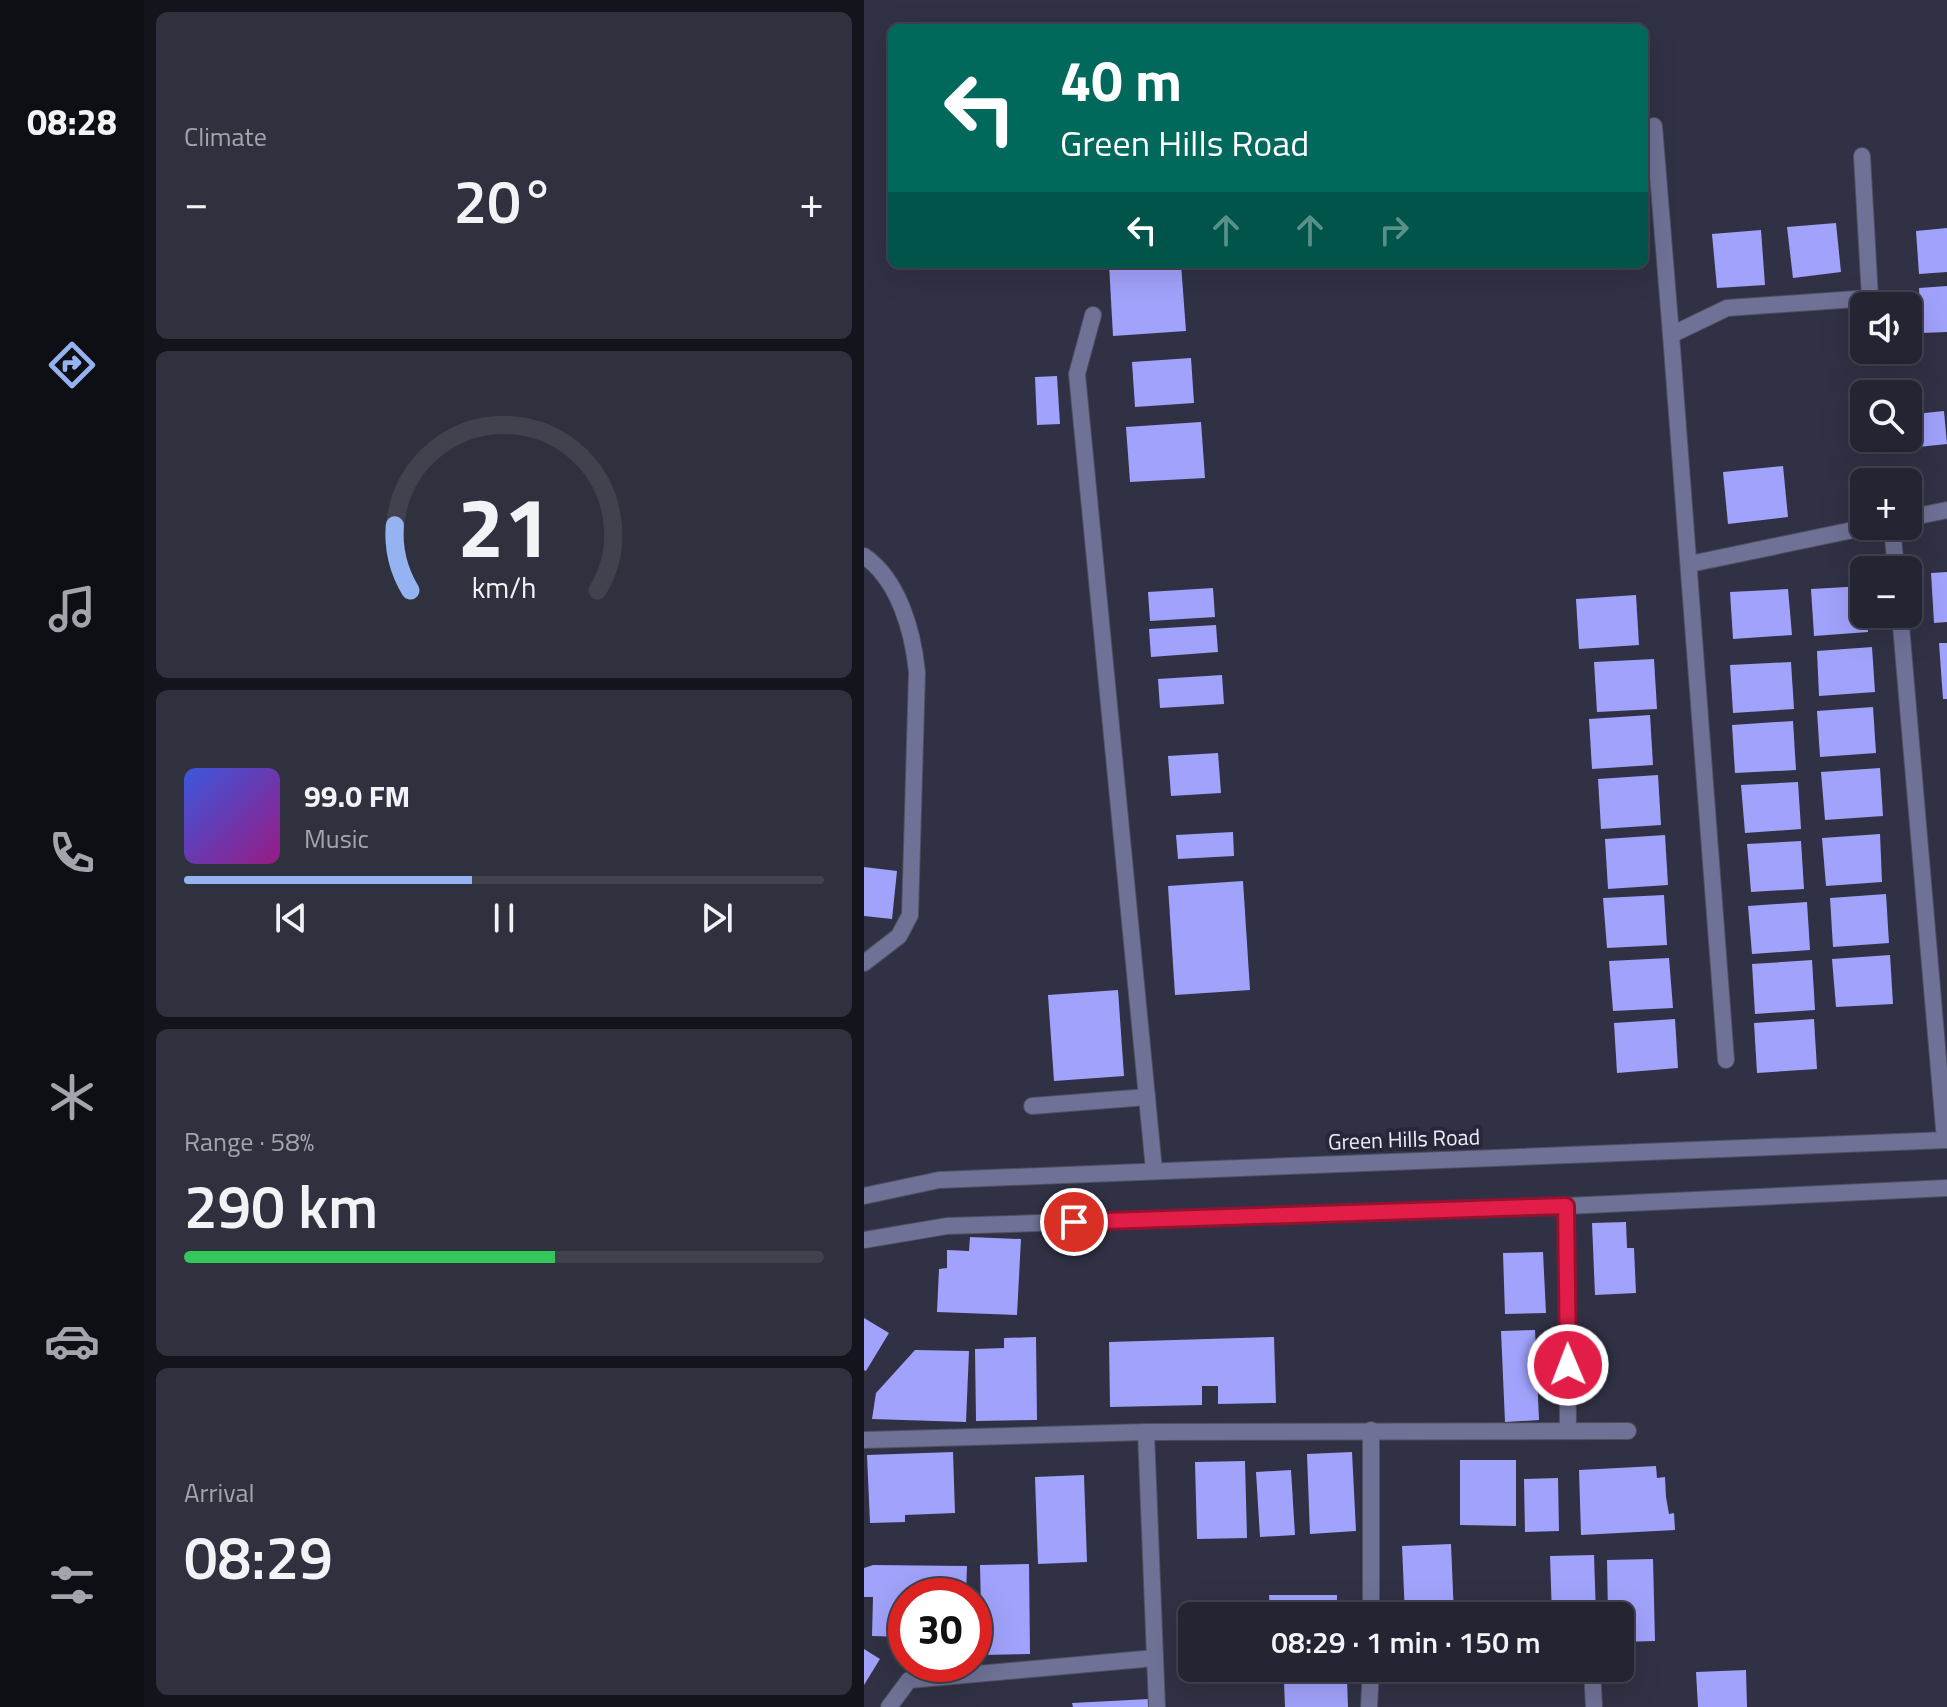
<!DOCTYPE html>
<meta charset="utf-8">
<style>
body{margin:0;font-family:"Titillium Web",sans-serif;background:#30313f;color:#f1f3f6;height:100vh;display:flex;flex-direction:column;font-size:30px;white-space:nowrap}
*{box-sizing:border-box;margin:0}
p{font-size:26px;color:#a3a5ac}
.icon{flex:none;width:44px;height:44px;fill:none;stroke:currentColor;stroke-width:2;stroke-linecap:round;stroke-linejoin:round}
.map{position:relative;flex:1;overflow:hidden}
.sheet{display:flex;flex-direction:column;gap:12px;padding:12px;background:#14141c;width:720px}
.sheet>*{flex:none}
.banner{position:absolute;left:24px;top:24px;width:760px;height:244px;border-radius:12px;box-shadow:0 8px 32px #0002,0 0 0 2px #41424e;background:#00695c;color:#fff;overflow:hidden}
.fabs{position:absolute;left:986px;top:292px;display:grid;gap:16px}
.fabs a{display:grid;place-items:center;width:72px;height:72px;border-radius:12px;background:#242533;box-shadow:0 8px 32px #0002,0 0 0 2px #41424e;font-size:40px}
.speed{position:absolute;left:24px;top:1578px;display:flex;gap:16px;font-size:40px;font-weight:700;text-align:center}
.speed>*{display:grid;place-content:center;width:104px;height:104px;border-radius:50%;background:#242533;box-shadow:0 8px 32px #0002,0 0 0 2px #41424e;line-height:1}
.speed .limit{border:12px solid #d22;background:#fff;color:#111}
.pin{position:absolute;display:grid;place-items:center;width:68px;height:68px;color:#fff;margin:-34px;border:4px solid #fff;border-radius:50%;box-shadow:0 2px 8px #0007}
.me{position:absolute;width:88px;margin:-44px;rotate:359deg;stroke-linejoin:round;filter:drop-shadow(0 0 6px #0008)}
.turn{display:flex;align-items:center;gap:28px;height:168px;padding:0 40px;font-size:36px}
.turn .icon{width:104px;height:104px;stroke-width:2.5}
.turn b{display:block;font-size:56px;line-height:68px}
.lanes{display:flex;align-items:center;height:76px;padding:0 40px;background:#0003;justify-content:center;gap:40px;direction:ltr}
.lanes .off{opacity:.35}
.big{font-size:60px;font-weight:600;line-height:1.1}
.sheet .tile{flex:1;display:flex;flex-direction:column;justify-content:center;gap:12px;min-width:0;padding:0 28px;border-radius:12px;background:#30313f}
.sheet .dial{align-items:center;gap:0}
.dial svg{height:208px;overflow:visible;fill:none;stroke:#41424e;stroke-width:7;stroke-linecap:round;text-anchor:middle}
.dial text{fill:#f1f3f6;stroke:none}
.song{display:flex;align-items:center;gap:24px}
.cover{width:96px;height:96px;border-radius:12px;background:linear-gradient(135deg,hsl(230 70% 55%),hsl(310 70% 35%))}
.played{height:8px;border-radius:4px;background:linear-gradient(90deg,#95b2f1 45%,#41424e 45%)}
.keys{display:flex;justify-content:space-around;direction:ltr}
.heat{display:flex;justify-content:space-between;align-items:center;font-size:44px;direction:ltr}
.charge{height:12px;border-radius:6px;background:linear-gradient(90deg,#34c759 58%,#41424e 0)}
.trip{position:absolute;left:314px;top:1602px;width:456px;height:80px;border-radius:12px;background:#242533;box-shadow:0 8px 32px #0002,0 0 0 2px #41424e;font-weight:600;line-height:80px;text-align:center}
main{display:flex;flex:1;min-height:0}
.dock{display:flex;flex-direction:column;width:144px;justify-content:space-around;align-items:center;background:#0e0f14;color:#a3a5ac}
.dock .icon{width:56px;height:56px}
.dock .on{color:#95b2f1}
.dock b{font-size:36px;color:#f1f3f6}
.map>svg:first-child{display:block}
</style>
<main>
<nav class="dock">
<b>08:28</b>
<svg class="icon on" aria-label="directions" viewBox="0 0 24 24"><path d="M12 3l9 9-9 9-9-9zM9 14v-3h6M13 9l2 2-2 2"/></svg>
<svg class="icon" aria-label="music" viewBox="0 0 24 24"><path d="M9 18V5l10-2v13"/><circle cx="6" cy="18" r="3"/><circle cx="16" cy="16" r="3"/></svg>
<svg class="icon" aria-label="phone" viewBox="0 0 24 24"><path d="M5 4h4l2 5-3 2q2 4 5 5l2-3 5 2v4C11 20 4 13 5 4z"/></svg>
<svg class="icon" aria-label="climate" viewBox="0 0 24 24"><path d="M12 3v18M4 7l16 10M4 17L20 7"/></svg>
<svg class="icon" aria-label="car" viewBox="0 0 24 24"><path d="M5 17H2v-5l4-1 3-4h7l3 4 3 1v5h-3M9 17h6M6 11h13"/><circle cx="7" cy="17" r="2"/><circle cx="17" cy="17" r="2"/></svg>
<svg class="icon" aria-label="filters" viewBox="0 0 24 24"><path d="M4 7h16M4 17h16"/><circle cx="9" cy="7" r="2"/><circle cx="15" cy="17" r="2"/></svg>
</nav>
<section class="sheet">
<div class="tile"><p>Climate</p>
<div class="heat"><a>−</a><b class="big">20°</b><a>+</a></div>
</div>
<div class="tile dial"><svg viewBox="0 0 100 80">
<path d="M14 69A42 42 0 1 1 86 69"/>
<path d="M14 69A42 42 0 0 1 8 44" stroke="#95b2f1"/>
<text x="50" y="56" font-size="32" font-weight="700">21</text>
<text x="50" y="72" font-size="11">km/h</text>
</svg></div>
<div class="tile">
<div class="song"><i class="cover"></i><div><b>99.0 FM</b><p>Music</p></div></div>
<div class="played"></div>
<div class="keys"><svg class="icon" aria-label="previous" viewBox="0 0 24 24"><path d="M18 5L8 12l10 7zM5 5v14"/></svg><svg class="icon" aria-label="pause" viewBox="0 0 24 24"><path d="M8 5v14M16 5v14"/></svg><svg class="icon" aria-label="next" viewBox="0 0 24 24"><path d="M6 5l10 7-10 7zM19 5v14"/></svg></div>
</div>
<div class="tile"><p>Range · 58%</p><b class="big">290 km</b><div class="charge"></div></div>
<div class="tile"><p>Arrival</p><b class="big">08:29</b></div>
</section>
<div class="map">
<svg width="1083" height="1707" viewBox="0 0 1083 1707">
<rect width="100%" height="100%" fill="#303144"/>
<g fill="#a1a2fb">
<polygon points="972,223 977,272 929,278 923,227"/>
<polygon points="1083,228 1083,272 1055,274 1052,231"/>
<polygon points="897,230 901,285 853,288 848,234"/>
<polygon points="245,264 317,264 322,331 249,336"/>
<polygon points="1083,286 1083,332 1057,333 1055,288"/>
<polygon points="327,358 330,403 271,407 268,362"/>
<polygon points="193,376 196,424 173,425 171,377"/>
<polygon points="1080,411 1083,444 1054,447 1051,414"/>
<polygon points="337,422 341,478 266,482 262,427"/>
<polygon points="919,466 924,517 864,524 859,472"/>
<polygon points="1083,572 1083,622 1070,623 1067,573"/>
<polygon points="1000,586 1004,632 950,636 947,589"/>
<polygon points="349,588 351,617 286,621 284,592"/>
<polygon points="924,589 928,635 869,639 866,592"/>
<polygon points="772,595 775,645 715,649 712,599"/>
<polygon points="352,625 354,652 287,657 285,629"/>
<polygon points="1075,643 1083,643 1083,699 1079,699"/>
<polygon points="1008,647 1011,692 955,696 953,651"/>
<polygon points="790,659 793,709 733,712 730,662"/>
<polygon points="927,662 930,709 869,713 866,665"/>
<polygon points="358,675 360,704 296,708 294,679"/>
<polygon points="1009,707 1012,753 956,757 953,711"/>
<polygon points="786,715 789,765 728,769 725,719"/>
<polygon points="929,721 932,770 871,773 868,725"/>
<polygon points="354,753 357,793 307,796 304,756"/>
<polygon points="1016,768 1019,816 961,820 957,772"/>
<polygon points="794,775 797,825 737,829 734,779"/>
<polygon points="934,782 937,829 881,833 877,785"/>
<polygon points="369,832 370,856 314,859 312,835"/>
<polygon points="1016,834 1018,882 962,886 958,838"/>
<polygon points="801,835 804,885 744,889 741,839"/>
<polygon points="937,841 940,889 887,892 883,844"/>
<polygon points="0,867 33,871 28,919 0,916"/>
<polygon points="379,881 386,990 311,995 304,886"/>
<polygon points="1022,894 1025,943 969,947 966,898"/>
<polygon points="800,895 803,945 743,948 739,898"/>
<polygon points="943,902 946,950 888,954 884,906"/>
<polygon points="1026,955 1029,1004 972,1007 968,959"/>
<polygon points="805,958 809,1008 749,1011 745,961"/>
<polygon points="948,960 951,1010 891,1014 888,964"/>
<polygon points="254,990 260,1076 190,1081 184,995"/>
<polygon points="811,1019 814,1068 753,1073 750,1023"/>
<polygon points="950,1019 953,1069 893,1073 890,1023"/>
<polygon points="762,1222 763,1248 770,1248 772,1293 731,1295 728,1223"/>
<polygon points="106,1237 157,1239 153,1315 73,1312 75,1269 83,1268 83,1250 105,1251"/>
<polygon points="679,1252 682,1313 641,1314 639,1253"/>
<polygon points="0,1318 25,1333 2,1371 0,1370"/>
<polygon points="671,1330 675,1420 641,1422 637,1331"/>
<polygon points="172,1337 173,1420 112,1421 111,1349 140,1348 140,1338"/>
<polygon points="410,1337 412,1403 354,1404 354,1386 338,1386 338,1405 246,1407 245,1342"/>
<polygon points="51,1350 105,1351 102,1422 8,1419 12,1393"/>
<polygon points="89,1452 91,1513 41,1515 41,1522 6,1523 3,1455"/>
<polygon points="488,1452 492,1531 446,1534 443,1454"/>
<polygon points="596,1460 652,1460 652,1526 596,1525"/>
<polygon points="381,1461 383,1538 333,1539 331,1462"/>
<polygon points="792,1466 793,1478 801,1477 802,1497 805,1514 810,1513 811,1530 717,1535 715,1470"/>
<polygon points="427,1470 431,1535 396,1537 392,1472"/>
<polygon points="220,1475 223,1562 174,1564 171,1477"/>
<polygon points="694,1478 695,1531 661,1532 660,1479"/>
<polygon points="587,1544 590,1616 541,1616 538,1546"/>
<polygon points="730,1555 732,1616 688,1616 686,1556"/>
<polygon points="789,1559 791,1641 756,1642 756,1616 744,1616 743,1560"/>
<polygon points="165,1564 166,1654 118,1655 116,1565"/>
<polygon points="9,1565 103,1566 102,1596 42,1596 42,1637 8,1636 9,1597 0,1597 0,1568"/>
<polygon points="405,1595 473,1595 473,1616 406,1616"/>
<polygon points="0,1649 16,1659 0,1685"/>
<polygon points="882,1670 883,1707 834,1707 832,1672"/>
<polygon points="483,1680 484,1707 421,1707 420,1682"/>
<polygon points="285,1699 286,1707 209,1707 208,1703"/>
</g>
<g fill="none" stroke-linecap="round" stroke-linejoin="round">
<g stroke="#4e4f61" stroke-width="18">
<g id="minor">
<polyline points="790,126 807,335"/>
<polyline points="229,315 213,374 290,1170"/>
<polyline points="1044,518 1083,510"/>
<polyline points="1028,526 1032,570"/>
<path d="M0,556C35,580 49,632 53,672L46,915L35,936L0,963"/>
<polyline points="826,564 1008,526"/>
<polyline points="1036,614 1081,1140"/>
<polyline points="862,1060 807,335 863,308 1006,298 998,156"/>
<polyline points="168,1106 283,1097"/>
<polyline points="702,1206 704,1429"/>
<polyline points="282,1432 293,1707"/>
<polyline points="0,1440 282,1432 764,1431"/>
<polyline points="507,1616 507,1430"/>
<polyline points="728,1668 730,1707"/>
<polyline points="507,1670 632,1668"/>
<polyline points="25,1707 45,1680 291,1658"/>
<polyline points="505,1707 507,1668"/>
</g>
</g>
<g stroke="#4e4f61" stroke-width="18">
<g id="tertiary">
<polyline points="0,1196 75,1180 1083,1140"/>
<polyline points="0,1240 83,1226 702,1206 1083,1188"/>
</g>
</g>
<use href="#minor" stroke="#6f7196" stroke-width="16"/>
<use href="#tertiary" stroke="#6f7196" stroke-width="16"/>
</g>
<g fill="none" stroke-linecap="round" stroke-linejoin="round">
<g stroke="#92132f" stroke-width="20">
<polyline id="route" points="210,1222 702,1206 704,1365"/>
</g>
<use href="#route" stroke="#e11d48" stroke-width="14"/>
</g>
<g text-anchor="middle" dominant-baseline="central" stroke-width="8" stroke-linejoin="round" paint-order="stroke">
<g font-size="22" fill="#ebecf8" stroke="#262739">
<text transform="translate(540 1139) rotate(-2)">Green Hills Road</text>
</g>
</g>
</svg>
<div class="fabs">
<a><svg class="icon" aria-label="sound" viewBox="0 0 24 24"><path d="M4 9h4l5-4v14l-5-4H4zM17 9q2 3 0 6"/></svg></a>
<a><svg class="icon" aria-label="search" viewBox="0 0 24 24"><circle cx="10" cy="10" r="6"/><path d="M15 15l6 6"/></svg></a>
<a>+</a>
<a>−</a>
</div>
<div class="speed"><div class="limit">30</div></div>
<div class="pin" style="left:210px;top:1222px;background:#d93025"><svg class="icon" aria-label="arrive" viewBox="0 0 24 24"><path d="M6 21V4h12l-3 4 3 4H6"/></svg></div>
<svg class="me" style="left:704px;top:1365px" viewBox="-20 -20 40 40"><circle r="17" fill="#e11d48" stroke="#fff" stroke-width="3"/><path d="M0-11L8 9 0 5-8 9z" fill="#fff"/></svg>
<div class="trip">08:29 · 1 min · 150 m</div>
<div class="banner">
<div class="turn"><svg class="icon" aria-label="left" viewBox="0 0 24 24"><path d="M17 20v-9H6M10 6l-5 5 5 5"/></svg><div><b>40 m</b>Green Hills Road</div></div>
<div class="lanes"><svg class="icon" aria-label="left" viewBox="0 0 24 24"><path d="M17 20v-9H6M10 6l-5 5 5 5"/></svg><svg class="icon off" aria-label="ahead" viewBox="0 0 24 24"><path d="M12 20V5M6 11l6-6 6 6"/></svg><svg class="icon off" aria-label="ahead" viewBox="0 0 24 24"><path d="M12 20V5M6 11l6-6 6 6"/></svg><svg class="icon off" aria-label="right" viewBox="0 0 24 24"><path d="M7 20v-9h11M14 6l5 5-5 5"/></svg></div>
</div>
</div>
</main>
